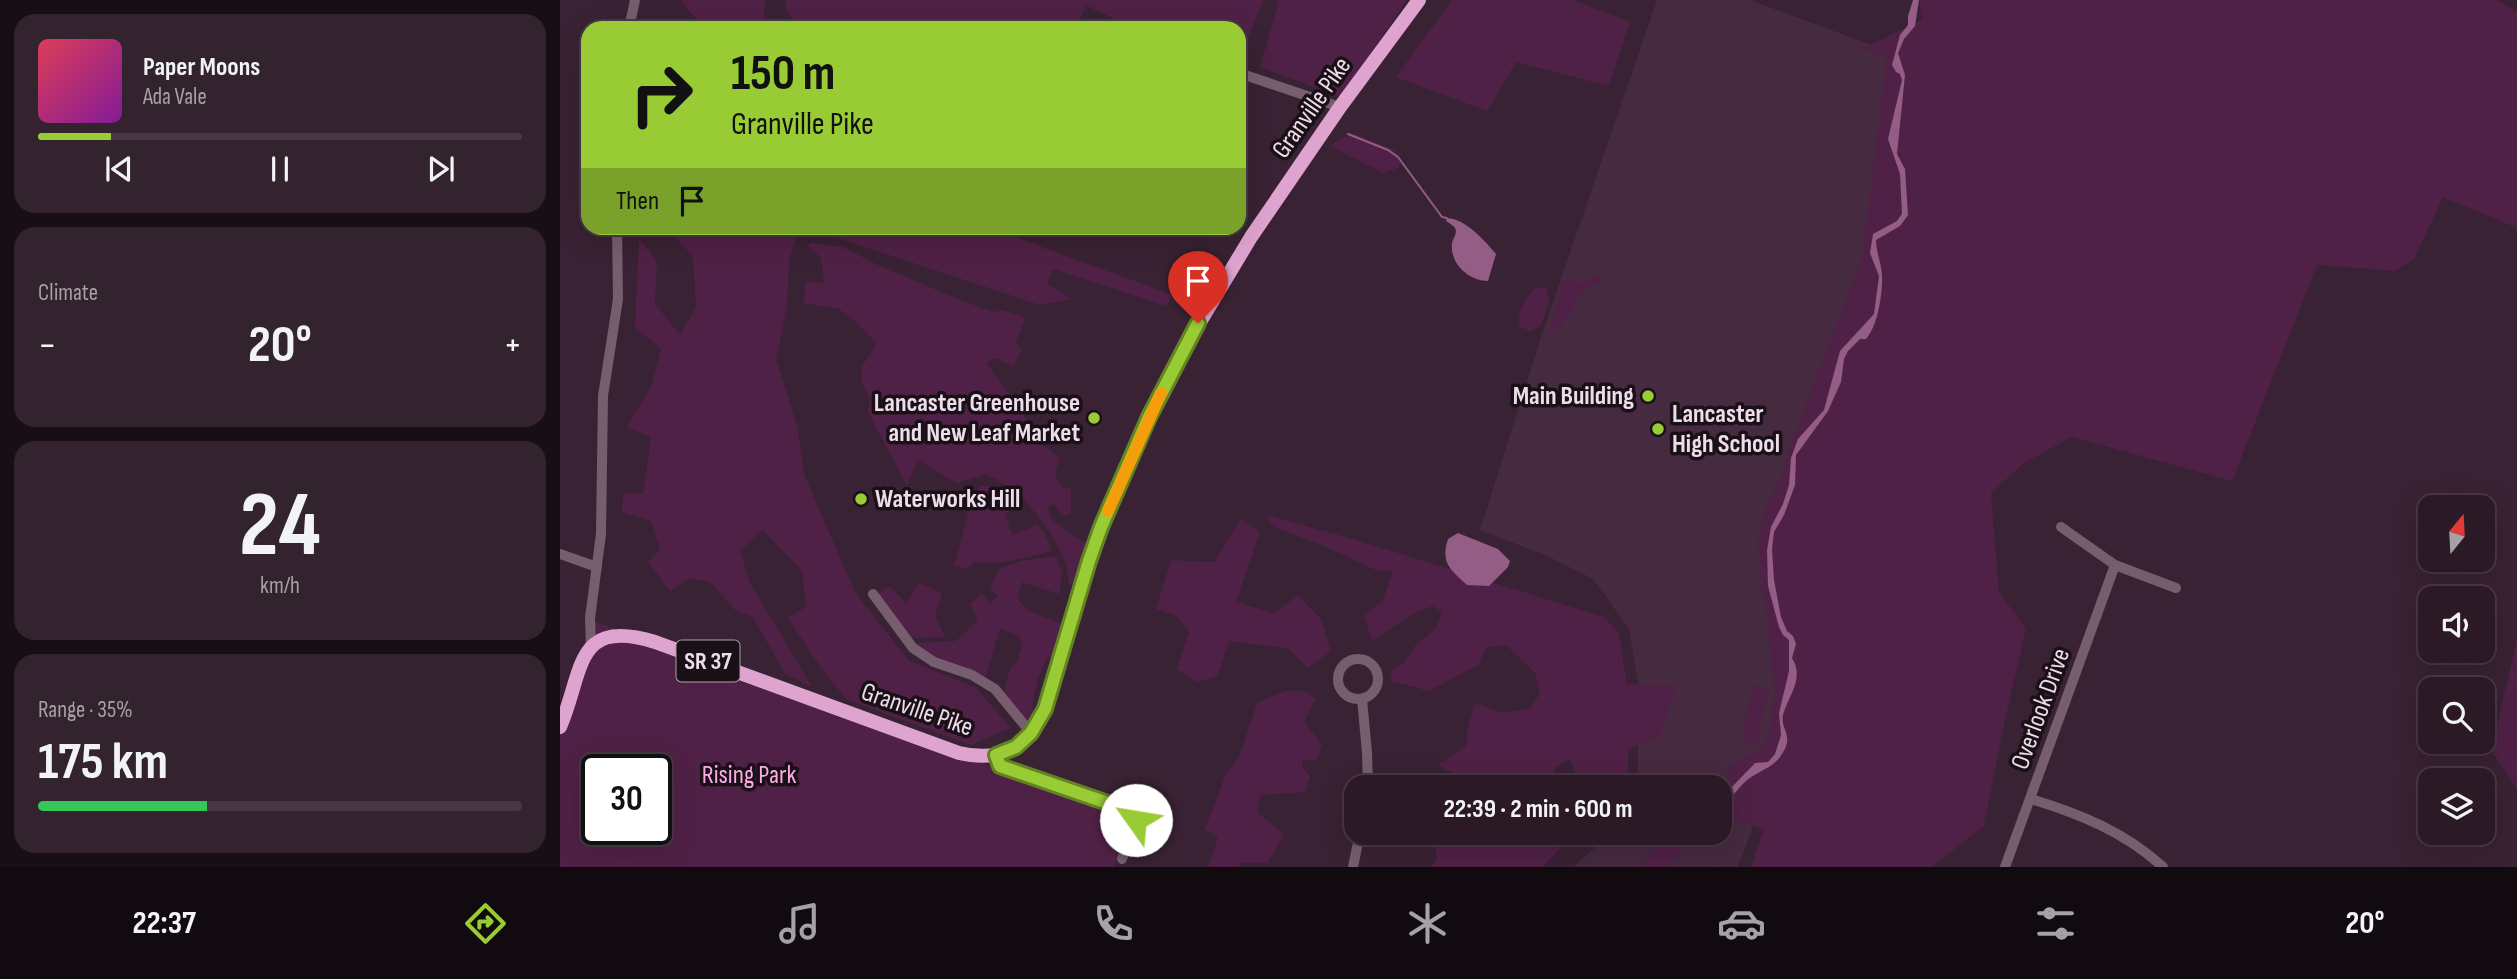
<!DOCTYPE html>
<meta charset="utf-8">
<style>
body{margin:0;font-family:"Sofia Sans Condensed",sans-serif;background:#33232e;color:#f1f3f6;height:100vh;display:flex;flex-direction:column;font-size:26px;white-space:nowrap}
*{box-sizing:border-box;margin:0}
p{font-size:23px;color:#a6a1a7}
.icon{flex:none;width:38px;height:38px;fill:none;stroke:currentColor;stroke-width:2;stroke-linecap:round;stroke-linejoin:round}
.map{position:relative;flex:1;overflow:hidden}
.details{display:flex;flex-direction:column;gap:14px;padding:14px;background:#180e15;width:560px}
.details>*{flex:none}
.hud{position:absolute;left:21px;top:21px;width:665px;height:214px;border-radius:21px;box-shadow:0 7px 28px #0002,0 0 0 2px #473843;background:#99cb35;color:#111;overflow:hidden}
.needle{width:46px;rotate:18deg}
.tools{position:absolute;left:1858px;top:495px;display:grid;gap:14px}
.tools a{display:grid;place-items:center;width:77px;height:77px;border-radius:14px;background:#2b1a26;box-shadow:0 7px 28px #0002,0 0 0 2px #473843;font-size:35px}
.speed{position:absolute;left:21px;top:754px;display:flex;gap:14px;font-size:35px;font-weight:700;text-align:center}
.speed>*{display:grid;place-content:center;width:91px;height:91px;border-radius:50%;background:#2b1a26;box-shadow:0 7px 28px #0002,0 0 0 2px #473843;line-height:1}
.speed .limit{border:4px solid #111;border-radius:10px;background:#fff;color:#111}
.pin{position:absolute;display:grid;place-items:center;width:60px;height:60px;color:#fff;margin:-72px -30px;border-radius:50% 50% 50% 0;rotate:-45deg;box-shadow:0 0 7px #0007}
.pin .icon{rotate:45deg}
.me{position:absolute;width:77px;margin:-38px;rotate:302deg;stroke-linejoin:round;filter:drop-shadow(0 0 5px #0008)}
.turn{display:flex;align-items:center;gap:24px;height:147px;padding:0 35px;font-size:32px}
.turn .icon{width:91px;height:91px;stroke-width:2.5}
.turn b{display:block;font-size:49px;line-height:60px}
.then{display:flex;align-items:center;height:66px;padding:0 35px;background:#0003;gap:14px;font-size:26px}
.big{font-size:52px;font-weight:700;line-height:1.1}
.details .card{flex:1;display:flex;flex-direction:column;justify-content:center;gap:10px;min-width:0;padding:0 24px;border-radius:21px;background:#33232e}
.details .dial{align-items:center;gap:0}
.dial b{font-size:91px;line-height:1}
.song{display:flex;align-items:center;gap:21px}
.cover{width:84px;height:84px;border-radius:10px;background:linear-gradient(135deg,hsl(350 70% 55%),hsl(290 70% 35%))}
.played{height:7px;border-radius:4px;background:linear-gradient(90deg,#99cb35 15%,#473843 15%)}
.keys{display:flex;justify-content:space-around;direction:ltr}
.heat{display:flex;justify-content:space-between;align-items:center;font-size:38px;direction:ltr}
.charge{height:10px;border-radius:5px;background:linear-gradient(90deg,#34c759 35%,#473843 0)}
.trip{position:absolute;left:784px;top:775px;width:388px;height:70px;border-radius:21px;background:#2b1a26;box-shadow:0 7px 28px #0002,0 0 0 2px #473843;font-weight:700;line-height:70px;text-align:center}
.menu{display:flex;height:112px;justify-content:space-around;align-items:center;background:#110a0f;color:#a6a1a7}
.menu .icon{width:49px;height:49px}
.menu .active{color:#99cb35}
.menu b{font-size:32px;color:#f1f3f6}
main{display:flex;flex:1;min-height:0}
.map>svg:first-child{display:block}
</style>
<main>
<section class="details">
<div class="card">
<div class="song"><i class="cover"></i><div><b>Paper Moons</b><p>Ada Vale</p></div></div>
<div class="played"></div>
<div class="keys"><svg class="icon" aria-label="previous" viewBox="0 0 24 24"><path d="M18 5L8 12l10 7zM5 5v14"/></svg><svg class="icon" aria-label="pause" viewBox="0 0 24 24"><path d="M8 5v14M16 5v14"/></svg><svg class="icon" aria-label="next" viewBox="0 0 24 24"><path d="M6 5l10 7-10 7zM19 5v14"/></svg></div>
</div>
<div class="card"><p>Climate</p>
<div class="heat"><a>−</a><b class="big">20°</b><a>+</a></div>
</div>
<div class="card dial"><b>24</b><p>km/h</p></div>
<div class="card"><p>Range · 35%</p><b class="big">175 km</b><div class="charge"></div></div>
</section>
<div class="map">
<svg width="1957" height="867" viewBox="0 0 1957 867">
<rect width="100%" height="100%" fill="#392233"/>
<polygon fill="#462a3f" points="1097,0 1190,0 1336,54 1224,742 1178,867 1013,867 1052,833 1160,833 1160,788 1087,787 1078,778 1078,684 1069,629 1033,579 985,555 920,530 982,334"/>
<g fill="#502146" fill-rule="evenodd">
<path d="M122,0H205L203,28C171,28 139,33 122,0Z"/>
<polygon points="226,0 703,0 684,50 679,49 679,28 576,28 526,6 515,28 324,28 300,19 295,28 239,28 226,9"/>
<polygon points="719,0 847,0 780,97 700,67"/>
<polygon points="892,0 1013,0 1070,22 1049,86 956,62 927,111 836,77"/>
<polygon points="1359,0 1936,0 1957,12 1957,228 1883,197 1854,259 1834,271 1757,265 1672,481 1512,437 1464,463 1431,493 1439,592 1466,629 1445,720 1424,826 1371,867 1191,867 1204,829 1166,817 1160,821 1159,788 1173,763 1201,749 1212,725 1211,716 1215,691 1204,595 1199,572 1198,540 1205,507 1226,468 1228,452 1302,258 1327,57 1302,49 1362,20"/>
<polygon points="794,134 832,149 842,160 838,168 823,173 770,146 780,139"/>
<polygon points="106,228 430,228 613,295 606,306 493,269 487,283 510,299 480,305 266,234 238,230 229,259 227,306 216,359 237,425 244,474 295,592 349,661 415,687 451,728 411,745 286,699 259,665 228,618 246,607 242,571 202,529 180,551 190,583 252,687 225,674 193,617 175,610 151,583 130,578 110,591 88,562 100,550 91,521 62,512 63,493 83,494 91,437 67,427 91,387 101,349 75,327 79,239 97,261 95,304 120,335 136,307 133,256"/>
<path d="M250,243L283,247L322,267L398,299L433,312L442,310L466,318L455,343L462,350L453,367L437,358L430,360L427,363L464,415L478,440L500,459L495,476L502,487L511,489V513L502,516L494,503L488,508L492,520C506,528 514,539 529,544L514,587L509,585C508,576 507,566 503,557C489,524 459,488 425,474L397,483L358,460L347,486L308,412L310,398L302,384V366L317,344L297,323L279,309L243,303L246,282L264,283L261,258L248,246Z"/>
<path d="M1039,275L1043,276V280C1036,284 1025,289 1020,296C1010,309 1007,330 988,333L1004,279H1013L1018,284Z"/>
<path d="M986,287L989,300L982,325L970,331L959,326C958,309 964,301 975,288Z"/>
<path d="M420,486H435L460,505L445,514L452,535L477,525L485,533L491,551C465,558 441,565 414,562L407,569L394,566L410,507Z"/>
<polygon points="705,515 786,537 1044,617 1059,634 1067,684 1117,686 1099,737 1068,749 1068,787 1022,787 1010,759 995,767 992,787 890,787 895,774 878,765 906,746 908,726 915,703 943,713 970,709 980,693 975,673 946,645 926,648 918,665 869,691 831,681 832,669 844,663 855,646 876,628 882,612 873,606 856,612 812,641 804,616 823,600 833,572 816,570 762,545 714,527"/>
<polygon points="681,518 700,532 676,602 714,613 738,595 761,619 771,651 748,668 727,648 669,641 658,676 637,682 617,669 629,631 615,615 596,609 611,560 654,562"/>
<polygon points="496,556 502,573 499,594 462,582 457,599 469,611 504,625 496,652 485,661 477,682 472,708 476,717 467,725 443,693 451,666 457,662 463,644 458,635 440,629 426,676 365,655 354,643 396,641 418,620 410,604 422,593 431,603 437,596 430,588 439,569 461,561"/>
<polygon points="359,583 382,593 375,616 385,637 349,638 318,594 330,586 346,603"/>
<path d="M28,619L573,818L554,867H0V727L20,668ZM37,770H96V830H37Z"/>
<polygon points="1957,640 1957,790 1931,750"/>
<polygon points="1192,685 1209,689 1197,744 1181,741"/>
<polygon points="724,691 744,691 756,699 744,722 762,745 756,761 743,760 742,767 750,776 745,792 700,795 697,812 724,834 708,863 680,863 679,867 648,867 658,838 645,829 665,776 679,757 697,703"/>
<polygon points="872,833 993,833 1000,849 982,867 872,867 877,858"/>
<polygon points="1112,833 1144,833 1130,843 1106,867 1078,867"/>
</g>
<g fill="#935d85">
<path d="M1353,0H1359L1355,26L1344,39L1338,53L1345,75L1337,154L1345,169L1348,215L1340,226L1316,240C1316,251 1321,263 1322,274C1323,292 1318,326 1306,339H1300L1288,351L1284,359L1281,382L1268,411L1236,455L1235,485L1224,515L1214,532L1212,549L1214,580L1221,617L1227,631L1233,636L1236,644L1232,658C1245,679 1228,696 1223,715C1220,731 1236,735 1220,757C1211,769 1197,771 1185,782C1176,790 1169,802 1160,811C1160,794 1184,776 1195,763L1208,762L1215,754L1221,735L1219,713L1229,671V640L1223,635L1219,627L1208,586L1207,550L1211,527L1223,504L1229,485L1231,458L1238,439L1264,410L1280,351L1314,314L1319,276L1310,253L1313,234L1337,221L1342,214L1340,174L1328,139L1342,80L1340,74L1336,72L1332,65L1340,35L1348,25V16Z"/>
<path d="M887,218C906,219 924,240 936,254L928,281C909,281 890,264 892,244C892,239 898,234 895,228C893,225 889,223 886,221Z"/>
<path d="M898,533L938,549L950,561L948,567L929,586L907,585C891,570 880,563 888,539Z"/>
</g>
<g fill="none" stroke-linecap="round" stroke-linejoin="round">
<polyline stroke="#935d85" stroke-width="2" points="788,134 828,150 838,157 882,217 887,218"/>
<g stroke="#765e6f" stroke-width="10">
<polyline points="69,28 75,0"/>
<polyline points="679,73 780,107"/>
<polyline points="1501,527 1555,565 1616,588"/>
<polyline points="0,554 37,567"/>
<polyline points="313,594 353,648 374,662 412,675 435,689 471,733"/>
<polyline points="31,646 30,618 41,534 43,396 58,299 57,228"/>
<circle cx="798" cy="679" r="20"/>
<polyline points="802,699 807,753 808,788"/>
<polyline points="436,755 440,766 574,814 576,821 562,859"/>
<path d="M1471,799C1520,814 1565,832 1603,867"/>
<polyline points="793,867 800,833"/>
<polyline points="1445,867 1555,565"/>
</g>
<path stroke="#dea3ce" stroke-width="14" d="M0,727C24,671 14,617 95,642L399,753C442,763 466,747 485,709L529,561L541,527L589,417L625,347L691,237L780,107L859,0"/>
</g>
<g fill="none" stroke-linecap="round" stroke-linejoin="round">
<g stroke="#638422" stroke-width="18">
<polyline id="route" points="576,820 574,814 565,809 440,766 436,755 456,747 471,733 485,709 529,561 541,527 589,417 638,323"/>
</g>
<use href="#route" stroke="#99cb35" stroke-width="12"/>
<polyline stroke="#f59e0b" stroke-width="12" points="548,511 601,393"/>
</g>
<g fill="#99cb35" stroke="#1a1017" stroke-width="2.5">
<circle cx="1088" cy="396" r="7"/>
<circle cx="534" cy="418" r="7"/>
<circle cx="1098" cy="429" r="7"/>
<circle cx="301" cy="499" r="7"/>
</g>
<g text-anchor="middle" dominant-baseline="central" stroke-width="7" stroke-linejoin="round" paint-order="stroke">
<rect fill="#1a1017" stroke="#aea0a9" stroke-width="2" x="116.5" y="640.5" width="63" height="41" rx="5"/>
<g font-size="24" font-weight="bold" fill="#eddde8">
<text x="148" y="661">SR 37</text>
</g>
<g font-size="26" fill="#eddde8" stroke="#1a1017">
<text transform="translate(752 108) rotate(-55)">Granville Pike</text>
<text transform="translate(1481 709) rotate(-70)">Overlook Drive</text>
<text transform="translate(357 710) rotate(19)">Granville Pike</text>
</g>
<g font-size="26" font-weight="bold" fill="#eddde8" stroke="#1a1017" text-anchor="end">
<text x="1074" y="396">Main Building</text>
<text x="520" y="403">Lancaster Greenhouse<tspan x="520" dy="30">and New Leaf Market</tspan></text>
<text x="1112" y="414" text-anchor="start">Lancaster<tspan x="1112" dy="30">High School</tspan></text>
<text x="315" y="499" text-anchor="start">Waterworks Hill</text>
</g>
<g font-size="26" fill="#fbabe6" stroke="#1a1017">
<text x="189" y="775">Rising Park</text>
</g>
</g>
</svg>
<div class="tools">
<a><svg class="needle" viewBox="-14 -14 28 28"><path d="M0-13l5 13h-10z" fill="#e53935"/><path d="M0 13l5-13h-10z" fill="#a6a1a7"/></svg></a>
<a><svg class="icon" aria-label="sound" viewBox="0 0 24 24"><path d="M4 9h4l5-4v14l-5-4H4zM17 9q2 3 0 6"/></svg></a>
<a><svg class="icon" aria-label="search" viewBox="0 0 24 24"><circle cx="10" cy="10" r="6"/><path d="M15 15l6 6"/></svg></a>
<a><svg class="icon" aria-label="layers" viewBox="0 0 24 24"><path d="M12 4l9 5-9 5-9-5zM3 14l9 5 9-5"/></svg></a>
</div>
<div class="speed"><div class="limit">30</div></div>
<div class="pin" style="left:638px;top:323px;background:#d93025"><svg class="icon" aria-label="arrive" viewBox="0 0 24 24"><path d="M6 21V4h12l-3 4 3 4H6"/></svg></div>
<svg class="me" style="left:576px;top:820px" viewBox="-20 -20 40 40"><circle r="19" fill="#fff"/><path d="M0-13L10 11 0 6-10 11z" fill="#99cb35"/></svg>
<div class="trip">22:39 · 2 min · 600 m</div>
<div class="hud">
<div class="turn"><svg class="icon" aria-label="right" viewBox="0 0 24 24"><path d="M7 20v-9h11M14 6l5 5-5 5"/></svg><div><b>150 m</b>Granville Pike</div></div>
<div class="then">Then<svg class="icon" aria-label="arrive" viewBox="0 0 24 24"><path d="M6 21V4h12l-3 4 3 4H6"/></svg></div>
</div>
</div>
</main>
<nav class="menu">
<b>22:37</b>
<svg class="icon active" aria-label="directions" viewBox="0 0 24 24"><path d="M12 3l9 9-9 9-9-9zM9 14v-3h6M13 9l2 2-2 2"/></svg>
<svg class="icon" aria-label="music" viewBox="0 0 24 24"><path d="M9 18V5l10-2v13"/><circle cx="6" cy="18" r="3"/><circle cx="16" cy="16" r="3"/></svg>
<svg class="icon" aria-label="phone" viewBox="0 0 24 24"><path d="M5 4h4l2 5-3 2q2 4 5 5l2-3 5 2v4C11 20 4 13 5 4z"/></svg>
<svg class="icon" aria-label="climate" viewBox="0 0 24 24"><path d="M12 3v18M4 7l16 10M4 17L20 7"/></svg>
<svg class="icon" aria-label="car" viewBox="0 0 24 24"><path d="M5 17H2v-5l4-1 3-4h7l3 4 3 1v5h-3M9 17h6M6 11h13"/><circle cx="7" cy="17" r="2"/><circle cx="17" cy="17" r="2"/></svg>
<svg class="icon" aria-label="filters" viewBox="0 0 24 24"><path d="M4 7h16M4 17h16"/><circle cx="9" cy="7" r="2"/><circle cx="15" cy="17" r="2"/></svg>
<b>20°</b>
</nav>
